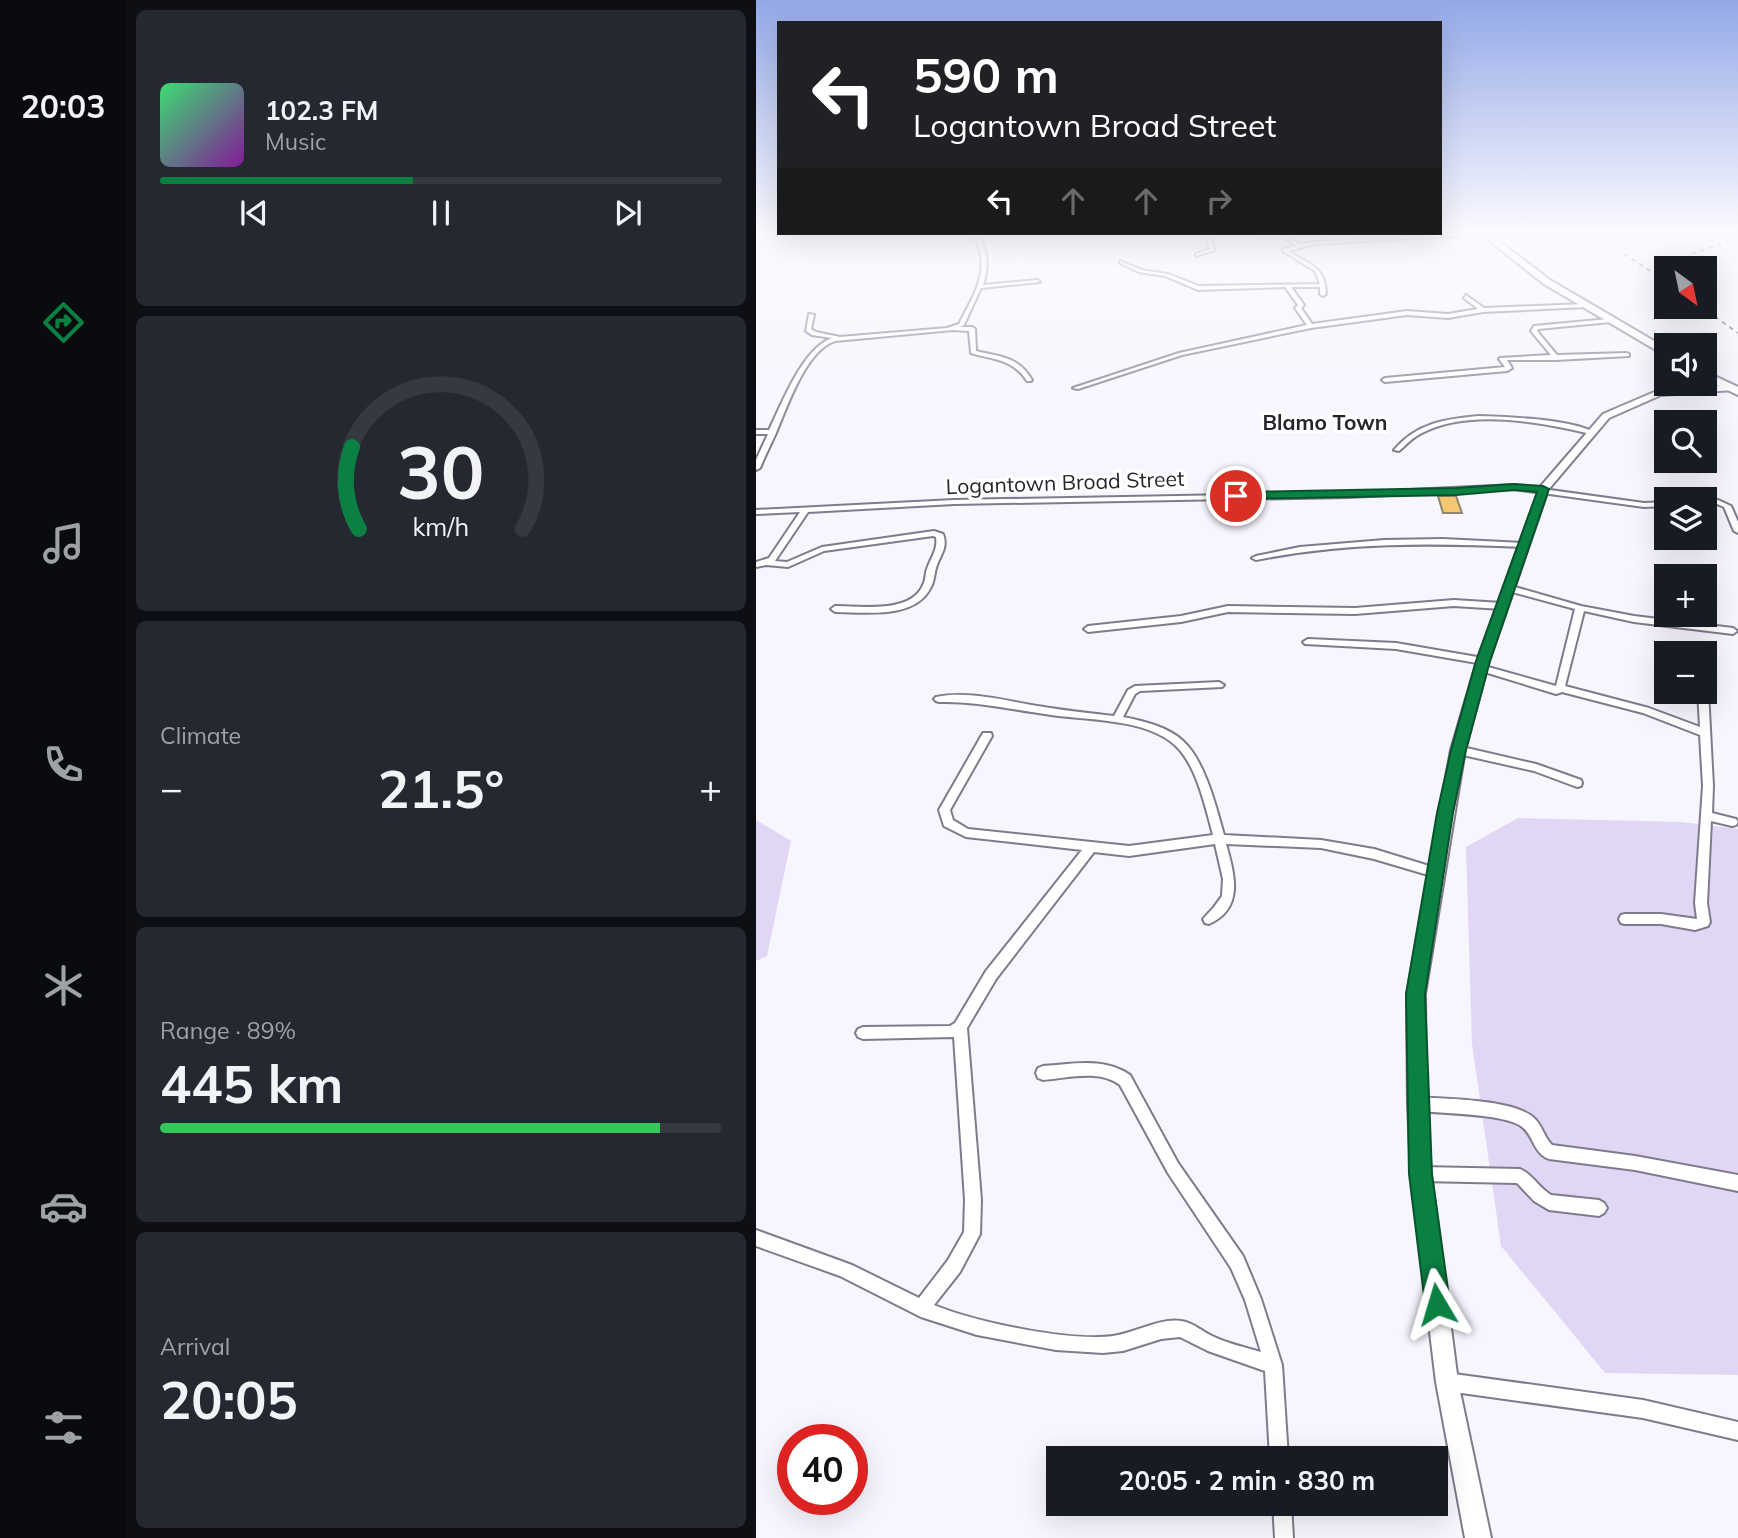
<!DOCTYPE html>
<meta charset="utf-8">
<style>
body{margin:0;font-family:Mulish,sans-serif;background:#242831;color:#f1f3f6;height:100vh;display:flex;flex-direction:column;font-size:26px;white-space:nowrap}
*{box-sizing:border-box;margin:0}
p{font-size:23px;color:#9ea1a6}
.icon{flex:none;width:38px;height:38px;fill:none;stroke:currentColor;stroke-width:2;stroke-linecap:round;stroke-linejoin:round}
.map{position:relative;flex:1;overflow:hidden}
.panel{display:flex;flex-direction:column;gap:10px;padding:10px;background:#0d0f14;width:630px}
.panel>*{flex:none}
.banner{position:absolute;left:21px;top:21px;width:665px;height:214px;border-radius:0px;box-shadow:0 7px 28px #0002;background:#202124;color:#fff;overflow:hidden}
.needle{width:46px;rotate:147deg}
.buttons{position:absolute;left:898px;top:256px;display:grid;gap:14px}
.buttons a{display:grid;place-items:center;width:63px;height:63px;border-radius:0px;background:#171b24;box-shadow:0 7px 28px #0002;font-size:35px}
.speed{position:absolute;left:21px;top:1424px;display:flex;gap:14px;font-size:35px;font-weight:700;text-align:center}
.speed>*{display:grid;place-content:center;width:91px;height:91px;border-radius:50%;background:#171b24;box-shadow:0 7px 28px #0002;line-height:1}
.speed .limit{border:10px solid #d22;background:#fff;color:#111}
.pin{position:absolute;display:grid;place-items:center;width:60px;height:60px;color:#fff;margin:-30px;border:4px solid #fff;border-radius:50%;box-shadow:0 2px 7px #0007}
.me{position:absolute;width:77px;margin:-38px;rotate:353deg;stroke-linejoin:round;filter:drop-shadow(0 0 5px #0008)}
.turn{display:flex;align-items:center;gap:24px;height:147px;padding:0 21px;font-size:32px}
.turn .icon{width:91px;height:91px;stroke-width:2.5}
.turn b{display:block;font-size:49px;line-height:60px}
.lanes{display:flex;align-items:center;height:66px;padding:0 21px;background:#0003;justify-content:center;gap:35px;direction:ltr}
.lanes .off{opacity:.35}
.big{font-size:52px;font-weight:700;line-height:1.1}
.panel .tile{flex:1;display:flex;flex-direction:column;justify-content:center;gap:10px;min-width:0;padding:0 24px;border-radius:10px;background:#242831}
.panel .dial{align-items:center;gap:0}
.dial svg{height:182px;overflow:visible;fill:none;stroke:#363941;stroke-width:7;stroke-linecap:round;text-anchor:middle}
.dial text{fill:#f1f3f6;stroke:none}
.song{display:flex;align-items:center;gap:21px}
.cover{width:84px;height:84px;border-radius:10px;background:linear-gradient(135deg,hsl(140 70% 55%),hsl(290 70% 35%))}
.played{height:7px;border-radius:4px;background:linear-gradient(90deg,#0b8043 45%,#363941 45%)}
.keys{display:flex;justify-content:space-around;direction:ltr}
.heat{display:flex;justify-content:space-between;align-items:center;font-size:38px;direction:ltr}
.charge{height:10px;border-radius:5px;background:linear-gradient(90deg,#34c759 89%,#363941 0)}
.trip{position:absolute;left:290px;top:1446px;width:402px;height:70px;border-radius:0px;background:#171b24;box-shadow:0 7px 28px #0002;font-weight:700;line-height:70px;text-align:center}
main{display:flex;flex:1;min-height:0}
.dock{display:flex;flex-direction:column;width:126px;justify-content:space-around;align-items:center;background:#090b0e;color:#9ea1a6}
.dock .icon{width:49px;height:49px}
.dock .on{color:#0b8043}
.dock b{font-size:32px;color:#f1f3f6}
.map>svg:first-child{display:block}
</style>
<main>
<nav class="dock">
<b>20:03</b>
<svg class="icon on" aria-label="directions" viewBox="0 0 24 24"><path d="M12 3l9 9-9 9-9-9zM9 14v-3h6M13 9l2 2-2 2"/></svg>
<svg class="icon" aria-label="music" viewBox="0 0 24 24"><path d="M9 18V5l10-2v13"/><circle cx="6" cy="18" r="3"/><circle cx="16" cy="16" r="3"/></svg>
<svg class="icon" aria-label="phone" viewBox="0 0 24 24"><path d="M5 4h4l2 5-3 2q2 4 5 5l2-3 5 2v4C11 20 4 13 5 4z"/></svg>
<svg class="icon" aria-label="climate" viewBox="0 0 24 24"><path d="M12 3v18M4 7l16 10M4 17L20 7"/></svg>
<svg class="icon" aria-label="car" viewBox="0 0 24 24"><path d="M5 17H2v-5l4-1 3-4h7l3 4 3 1v5h-3M9 17h6M6 11h13"/><circle cx="7" cy="17" r="2"/><circle cx="17" cy="17" r="2"/></svg>
<svg class="icon" aria-label="filters" viewBox="0 0 24 24"><path d="M4 7h16M4 17h16"/><circle cx="9" cy="7" r="2"/><circle cx="15" cy="17" r="2"/></svg>
</nav>
<section class="panel">
<div class="tile">
<div class="song"><i class="cover"></i><div><b>102.3 FM</b><p>Music</p></div></div>
<div class="played"></div>
<div class="keys"><svg class="icon" aria-label="previous" viewBox="0 0 24 24"><path d="M18 5L8 12l10 7zM5 5v14"/></svg><svg class="icon" aria-label="pause" viewBox="0 0 24 24"><path d="M8 5v14M16 5v14"/></svg><svg class="icon" aria-label="next" viewBox="0 0 24 24"><path d="M6 5l10 7-10 7zM19 5v14"/></svg></div>
</div>
<div class="tile dial"><svg viewBox="0 0 100 80">
<path d="M14 69A42 42 0 1 1 86 69"/>
<path d="M14 69A42 42 0 0 1 11 33" stroke="#0b8043"/>
<text x="50" y="56" font-size="32" font-weight="700">30</text>
<text x="50" y="72" font-size="11">km/h</text>
</svg></div>
<div class="tile"><p>Climate</p>
<div class="heat"><a>−</a><b class="big">21.5°</b><a>+</a></div>
</div>
<div class="tile"><p>Range · 89%</p><b class="big">445 km</b><div class="charge"></div></div>
<div class="tile"><p>Arrival</p><b class="big">20:05</b></div>
</section>
<div class="map">
<svg width="982" height="1538" viewBox="0 0 982 1538">
<rect width="100%" height="100%" fill="#f7f5fe"/>
<g fill="#e1d7f4">
<polygon points="762,818 925,822 982,829 982,1375 849,1373 745,1246 716,1044 710,847"/>
<polygon points="0,820 35,841 11,956 0,961"/>
</g>
<polygon fill="#f4c870" stroke="#8e8470" stroke-width="2" points="682,496 700,496 706,513 687,513"/>
<g fill="none" stroke-linecap="round" stroke-linejoin="round">
<g stroke="#807a8e" stroke-width="4">
<g id="street">
<path d="M728,232L730,234L558,244L533,251C553,266 569,265 570,294L567,296L564,294V287H535L548,305L545,308L556,324L651,311L692,314L722,309L708,298L710,295L728,308L829,304L831,307L727,312L692,318L651,315L555,328L426,355L322,389L317,388L423,353L551,325L539,308L542,305L529,287L442,290L409,276L383,272L364,263V261L386,270L412,274L443,286L564,284L559,271L527,251V249L540,246L530,238L459,233L531,236L544,245L558,242Z"/>
<path d="M217,233H221C232,250 233,266 227,285L281,280L284,282L225,288L208,325L204,327H216L219,329L220,351C244,357 262,356 276,380L275,381H271C257,359 238,360 215,353L213,331L197,330L79,341C50,350 31,407 20,433C15,444 9,456 4,468L0,470V460L12,434H0V430H13C26,403 47,348 76,338L56,335L50,331L53,314L58,315L55,329L60,332L84,337L191,328L203,324C220,291 236,268 217,233Z"/>
<polygon points="448,233 452,233 459,250 440,256 440,254 454,249"/>
<polygon points="853,319 856,321 855,322 782,329 781,331 801,355 871,353 873,354 873,356 800,360 751,360 756,368 751,371 629,382 626,380 629,378 749,367 743,359 744,358 795,355 775,331 778,326"/>
<path d="M723,416C754,417 812,419 838,432L835,434C785,422 712,408 664,434C656,438 650,445 643,451L638,450C661,423 689,419 723,416Z"/>
<path d="M758,485L888,503L910,502V506L888,507L758,489L592,497L198,504L52,512L19,561L31,562L66,547L178,531L187,534C192,547 185,554 181,565C178,572 179,580 175,587C159,620 109,612 79,612L75,609L79,606C104,606 155,614 167,585C170,580 169,574 171,569C175,557 182,550 180,537L177,536L68,551L32,567L10,565L0,567V562L13,558L44,512L0,514V510L198,500L592,493Z"/>
<polygon points="962,500 975,506 982,522 982,533 978,531 968,507 961,504 948,505 948,501"/>
<path d="M687,539L767,543L771,545L767,547C675,543 590,542 500,560L496,558L500,556L544,547L628,540Z"/>
<polygon points="752,585 825,606 878,616 977,628 981,631 977,634 878,622 828,611 809,686 893,708 944,727 942,691 948,691 948,688 952,691 957,786 956,813 980,819 982,822 980,825 976,826 955,821 951,903 954,922 952,926 939,930 905,924 869,924 865,923 863,919 865,915 869,914 905,914 941,919 939,903 947,786 944,735 887,713 806,692 800,694 722,670 720,668 722,666 725,665 800,686 819,609 749,590 748,588"/>
<polygon points="698,600 746,603 750,606 746,609 698,606 599,614 472,612 425,622 332,632 328,629 332,626 425,616 472,606 599,608"/>
<polygon points="552,639 640,643 727,658 732,661 727,664 640,649 549,644 547,642"/>
<path d="M463,682L468,685L466,687L384,691L379,694L367,717C388,721 412,727 427,741C449,761 460,807 468,835L565,840L618,849L683,869L685,872L683,875L679,877L618,859L565,848L470,844C478,873 489,908 453,924L449,923L447,919L458,907L466,896L467,879L459,844L373,856L338,852L240,979L211,1028L225,1200L224,1234L204,1272L178,1305C219,1322 314,1342 357,1336C380,1333 402,1318 425,1321C436,1322 444,1330 454,1335C469,1343 488,1347 505,1352L489,1300L475,1268L412,1173L364,1085C343,1069 312,1078 287,1080L282,1078L280,1073L282,1068L287,1066C317,1064 348,1057 374,1075L422,1163L487,1256L505,1299L526,1365L532,1458H514L509,1371L452,1351L424,1337L405,1339L367,1351L347,1353L300,1350L221,1335L165,1317L84,1276L0,1246V1230L96,1265L163,1298L192,1260L208,1232L209,1200L198,1037L107,1039L102,1037L100,1033L102,1029L107,1027L194,1026L199,1023L230,971L326,850L210,837L188,826L183,810L227,733H235L236,736L194,810L197,820L212,829L373,846L457,835C450,809 441,767 421,747C391,717 329,721 289,714C253,709 219,701 183,702L180,701L178,699L180,697C215,690 253,702 288,707C311,711 335,713 358,716L372,690L379,686Z"/>
<polygon points="702,746 780,764 825,780 826,783 825,786 821,787 778,771 698,753 697,750"/>
<path d="M661,1097C689,1099 758,1099 778,1118C786,1125 788,1137 796,1145L879,1156L982,1175V1191L879,1170L793,1159C777,1153 778,1135 765,1126C748,1114 684,1113 661,1111L656,1109L654,1104L656,1099Z"/>
<path d="M665,1167L764,1169C776,1174 783,1188 795,1195L843,1200L848,1203L851,1208L848,1213L843,1216L793,1210L778,1201L761,1183L665,1181L660,1179L658,1174L660,1169Z"/>
<polygon points="691,1373 887,1400 982,1422 982,1440 887,1418 691,1391 685,1388 682,1382 685,1376"/>
<polygon points="517,1503 535,1503 537,1538 519,1538"/>
</g>
</g>
<g stroke="#807a8e" stroke-width="4">
<polygon id="secondary" points="975,385 978,386 978,390 905,395 853,418 792,490 733,661 709,750 669,994 670,1104 675,1174 702,1382 735,1538 709,1538 680,1382 655,1174 652,1104 651,994 695,750 721,661 784,487 847,414 903,390"/>
</g>
<g stroke="#807a8e" stroke-width="4">
<g id="highway">
<polygon points="721,231 730,231 794,280 910,348 910,356 788,284"/>
<polygon points="948,371 982,387 982,395 948,379"/>
</g>
</g>
<use href="#street" fill="#fff" fill-rule="evenodd"/>
<use href="#secondary" fill="#fff" fill-rule="evenodd"/>
<use href="#highway" fill="#fff" fill-rule="evenodd"/>
<g stroke="#66636b" stroke-width="2" stroke-dasharray="4.5 4.5" stroke-linecap="butt">
<polyline points="868,254 910,281"/>
<polyline points="926,268 932,255 974,241"/>
<polyline points="944,306 982,333"/>
</g>
</g>
<linearGradient id="sky" x2="0" y2="1"><stop stop-color="#93a8e7"/><stop offset="0.52" stop-color="#fbfaff"/><stop offset="1" stop-color="#fbfaff" stop-opacity="0"/></linearGradient>
<rect width="982" height="446" fill="url(#sky)"/>
<polygon fill="#0b8043" stroke="#07532c" stroke-width="2" points="758,484 787,486 793,489 734,661 710,750 697,813 669,994 676,1174 694,1304 690,1313 681,1316 673,1313 669,1304 653,1174 650,994 681,813 695,750 720,661 781,492 758,490 700,495 480,499 475,496 480,492 700,488"/>
<g text-anchor="middle" dominant-baseline="central" stroke-width="7" stroke-linejoin="round" paint-order="stroke">
<g font-size="21" font-weight="bold" fill="#27242c" stroke="#fff">
<text x="569" y="422">Blamo Town</text>
</g>
<g font-size="21" fill="#27242c" stroke="#fff">
<text transform="translate(309 482) rotate(-2)">Logantown Broad Street</text>
</g>
</g>
</svg>
<div class="buttons">
<a><svg class="needle" viewBox="-14 -14 28 28"><path d="M0-13l5 13h-10z" fill="#e53935"/><path d="M0 13l5-13h-10z" fill="#9ea1a6"/></svg></a>
<a><svg class="icon" aria-label="sound" viewBox="0 0 24 24"><path d="M4 9h4l5-4v14l-5-4H4zM17 9q2 3 0 6"/></svg></a>
<a><svg class="icon" aria-label="search" viewBox="0 0 24 24"><circle cx="10" cy="10" r="6"/><path d="M15 15l6 6"/></svg></a>
<a><svg class="icon" aria-label="layers" viewBox="0 0 24 24"><path d="M12 4l9 5-9 5-9-5zM3 14l9 5 9-5"/></svg></a>
<a>+</a>
<a>−</a>
</div>
<div class="speed"><div class="limit">40</div></div>
<div class="pin" style="left:480px;top:496px;background:#d93025"><svg class="icon" aria-label="arrive" viewBox="0 0 24 24"><path d="M6 21V4h12l-3 4 3 4H6"/></svg></div>
<svg class="me" style="left:681px;top:1304px" viewBox="-20 -20 40 40"><path d="M0-17L14 15 0 8-14 15z" fill="#0b8043" stroke="#fff" stroke-width="4"/></svg>
<div class="trip">20:05 · 2 min · 830 m</div>
<div class="banner">
<div class="turn"><svg class="icon" aria-label="left" viewBox="0 0 24 24"><path d="M17 20v-9H6M10 6l-5 5 5 5"/></svg><div><b>590 m</b>Logantown Broad Street</div></div>
<div class="lanes"><svg class="icon" aria-label="left" viewBox="0 0 24 24"><path d="M17 20v-9H6M10 6l-5 5 5 5"/></svg><svg class="icon off" aria-label="ahead" viewBox="0 0 24 24"><path d="M12 20V5M6 11l6-6 6 6"/></svg><svg class="icon off" aria-label="ahead" viewBox="0 0 24 24"><path d="M12 20V5M6 11l6-6 6 6"/></svg><svg class="icon off" aria-label="right" viewBox="0 0 24 24"><path d="M7 20v-9h11M14 6l5 5-5 5"/></svg></div>
</div>
</div>
</main>
